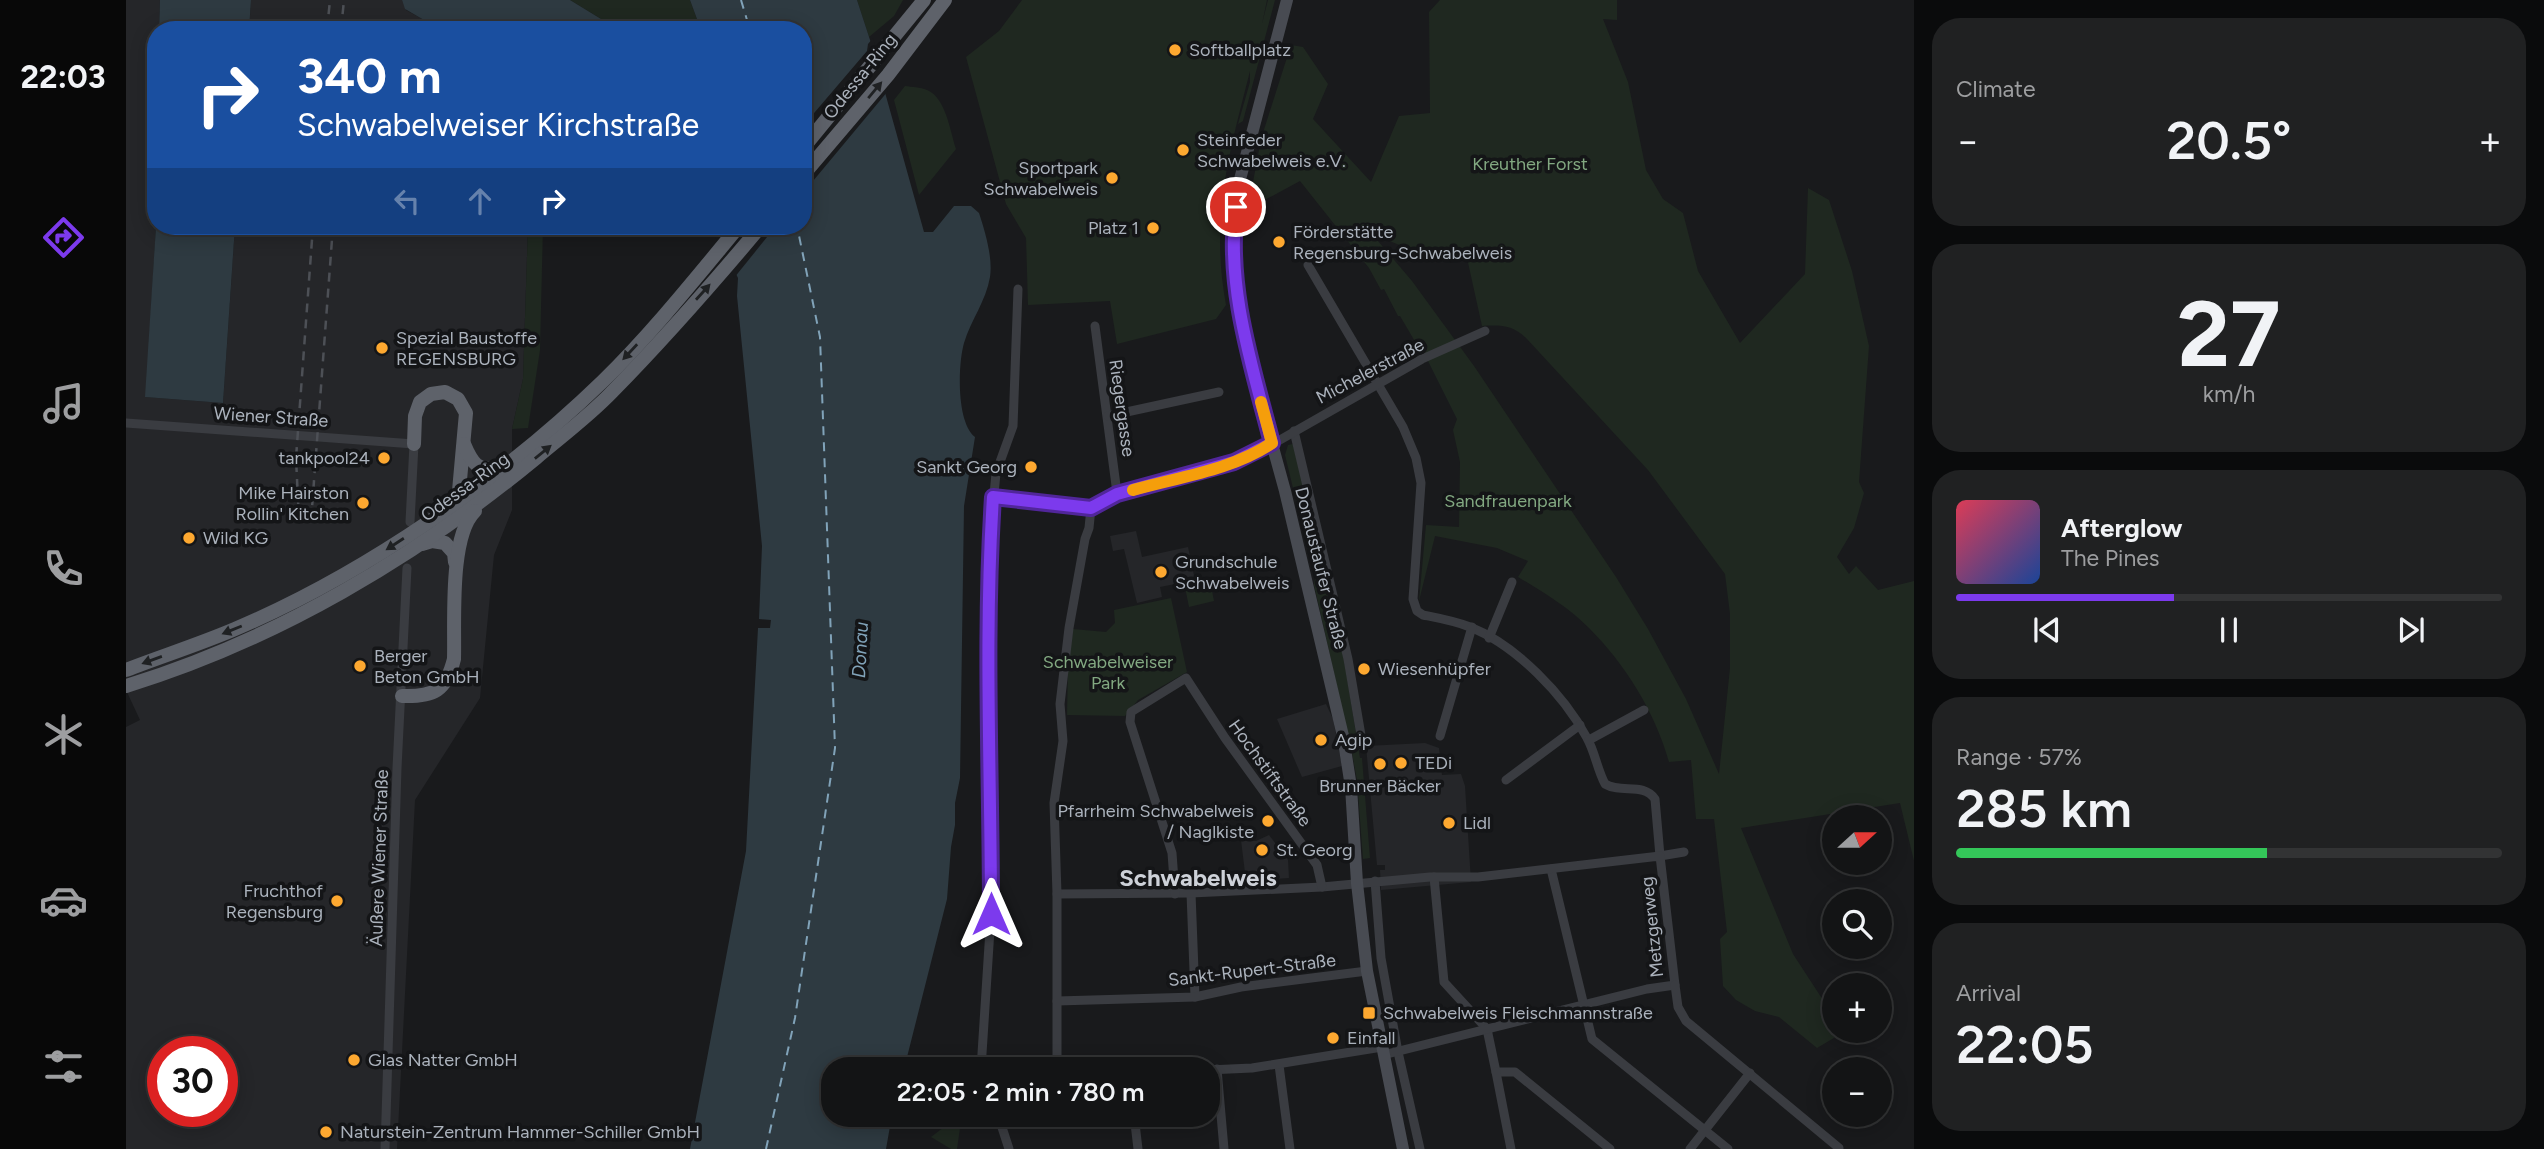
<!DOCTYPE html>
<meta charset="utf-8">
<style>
body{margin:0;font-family:Figtree,sans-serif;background:#202122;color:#f1f3f6;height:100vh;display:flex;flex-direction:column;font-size:26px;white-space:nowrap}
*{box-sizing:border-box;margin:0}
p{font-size:23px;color:#9d9ea0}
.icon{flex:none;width:38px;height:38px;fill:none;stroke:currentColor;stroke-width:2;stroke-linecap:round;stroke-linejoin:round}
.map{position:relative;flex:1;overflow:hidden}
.panel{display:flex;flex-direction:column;gap:18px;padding:18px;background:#0a0b0c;width:630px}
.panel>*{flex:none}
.banner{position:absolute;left:21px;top:21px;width:665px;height:214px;border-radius:28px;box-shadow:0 4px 18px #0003,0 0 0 2px #323334;background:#1a4fa0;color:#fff;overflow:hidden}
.needle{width:46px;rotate:69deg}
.controls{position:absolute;left:1696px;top:805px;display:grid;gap:14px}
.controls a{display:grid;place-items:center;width:70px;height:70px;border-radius:50%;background:#131415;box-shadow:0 4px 18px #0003,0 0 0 2px #323334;font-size:35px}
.speed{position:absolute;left:21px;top:1036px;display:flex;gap:14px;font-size:35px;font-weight:700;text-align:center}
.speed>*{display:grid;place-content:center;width:91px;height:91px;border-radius:50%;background:#131415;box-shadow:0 4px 18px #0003,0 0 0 2px #323334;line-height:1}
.speed .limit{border:10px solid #d22;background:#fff;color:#111}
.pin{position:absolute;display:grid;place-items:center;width:60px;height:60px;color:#fff;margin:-30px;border:4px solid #fff;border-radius:50%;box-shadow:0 2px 7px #0007}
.me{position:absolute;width:77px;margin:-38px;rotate:0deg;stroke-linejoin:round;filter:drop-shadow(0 0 5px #0008)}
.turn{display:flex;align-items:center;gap:24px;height:147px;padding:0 35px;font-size:32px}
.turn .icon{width:91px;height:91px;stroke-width:2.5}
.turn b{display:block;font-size:49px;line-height:60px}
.lanes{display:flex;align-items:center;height:66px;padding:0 35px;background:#0003;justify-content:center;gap:35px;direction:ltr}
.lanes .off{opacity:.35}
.big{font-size:52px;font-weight:600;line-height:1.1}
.panel .card{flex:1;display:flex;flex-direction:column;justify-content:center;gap:10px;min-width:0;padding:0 24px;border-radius:28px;background:#202122}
.panel .dial{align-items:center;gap:0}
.dial b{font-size:91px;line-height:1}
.song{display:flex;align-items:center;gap:21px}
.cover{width:84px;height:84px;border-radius:10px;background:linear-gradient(135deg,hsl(350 70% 55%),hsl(220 70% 35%))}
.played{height:7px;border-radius:4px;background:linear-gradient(90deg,#7c3aed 40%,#323334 40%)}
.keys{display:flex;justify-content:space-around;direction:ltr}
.heat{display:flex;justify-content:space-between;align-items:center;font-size:38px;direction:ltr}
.charge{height:10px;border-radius:5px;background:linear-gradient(90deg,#34c759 57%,#323334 0)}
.trip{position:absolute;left:695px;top:1057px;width:399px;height:70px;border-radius:28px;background:#131415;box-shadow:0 4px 18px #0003,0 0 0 2px #323334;font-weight:600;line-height:70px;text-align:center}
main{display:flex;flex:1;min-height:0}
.menu{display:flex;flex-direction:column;width:126px;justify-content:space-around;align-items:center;background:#080808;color:#9d9ea0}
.menu .icon{width:49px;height:49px}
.menu .on{color:#7c3aed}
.menu b{font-size:32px;color:#f1f3f6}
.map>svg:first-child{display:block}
</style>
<main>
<nav class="menu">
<b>22:03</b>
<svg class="icon on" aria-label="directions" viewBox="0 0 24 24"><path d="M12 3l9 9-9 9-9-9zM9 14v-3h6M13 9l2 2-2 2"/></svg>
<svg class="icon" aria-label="music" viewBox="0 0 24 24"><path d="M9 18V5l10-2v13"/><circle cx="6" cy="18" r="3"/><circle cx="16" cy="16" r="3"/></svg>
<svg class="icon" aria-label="phone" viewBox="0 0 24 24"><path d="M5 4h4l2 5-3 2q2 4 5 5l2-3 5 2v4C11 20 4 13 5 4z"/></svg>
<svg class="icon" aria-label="climate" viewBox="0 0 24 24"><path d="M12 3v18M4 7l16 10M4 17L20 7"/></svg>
<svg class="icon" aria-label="car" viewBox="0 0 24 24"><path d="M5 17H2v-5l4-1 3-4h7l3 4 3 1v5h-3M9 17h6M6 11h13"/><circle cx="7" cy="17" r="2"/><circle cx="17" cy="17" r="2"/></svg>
<svg class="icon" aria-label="filters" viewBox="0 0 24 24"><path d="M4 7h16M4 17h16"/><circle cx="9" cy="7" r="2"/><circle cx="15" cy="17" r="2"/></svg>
</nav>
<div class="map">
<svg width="1788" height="1149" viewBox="0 0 1788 1149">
<rect width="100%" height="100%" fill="#191a1c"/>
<g fill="#252629" fill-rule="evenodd">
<path d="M0,0H34L33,30H30V226L20,397L97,403L109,226H402L397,379L386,429V510L368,555L354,698L289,800L271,1149H0V727L14,720L0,690ZM37,1052H96V1111H37Z"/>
<polygon points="125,0 276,0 280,10 311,27 309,30 123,30"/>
<polygon points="1010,531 1016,557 1062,547 1069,580 1034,587 1036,597 1011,603 998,549 987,551 984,536"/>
<polygon points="1200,704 1207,719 1216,766 1176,777 1151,719"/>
<polygon points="1299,743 1313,748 1316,775 1335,774 1339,786 1345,882 1255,890 1254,870 1259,870 1259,865 1251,865 1240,746"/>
<polygon points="1143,835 1162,860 1163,878 1120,881 1115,840 1130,841"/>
</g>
<g fill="#1f2820" fill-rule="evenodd">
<polygon points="444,0 564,0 575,30 493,30"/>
<polygon points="731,0 777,0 768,16 743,37"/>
<path d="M896,0H1141L1136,24L1142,0H1149L1117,121L1112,124L1124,82V71C1103,154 1084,218 1100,305L1090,319L991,344L984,301L902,305L900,238L880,204L840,57L873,31Z"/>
<path d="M1314,0H1491V20L1477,19L1502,82L1520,170L1537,199L1557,213L1572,271L1614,343L1679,274L1682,188L1703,200L1726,271L1743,346L1733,482L1738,493L1728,528L1711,557L1723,574L1730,566L1752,590L1788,581V861L1774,803L1615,828L1667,954L1708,1017V1031L1718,1032L1691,1048L1653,1017L1629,1011L1610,1000L1597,986L1594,939L1601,932L1588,819H1570L1565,760L1543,762C1529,712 1499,664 1463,628C1442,607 1417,592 1392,577L1402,561L1371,548L1309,536L1293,601L1300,525L1333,527L1334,462L1327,430L1331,419L1296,349L1294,350L1274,316H1272L1258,289L1255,290L1243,268L1174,181L1122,209L1135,139L1165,45L1177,47L1202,84L1187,119L1245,182L1273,116L1304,113L1303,12ZM1246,234L1276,246L1341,258L1356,326C1375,325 1387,325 1401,339L1522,470L1599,574L1604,614V668L1593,774L1560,699L1522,629L1490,577L1348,366L1286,281Z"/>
<path d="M779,86C786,87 794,87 801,90C820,98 824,131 830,149L793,195L768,100Z"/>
<polygon points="402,226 417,226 414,350 402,428 386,429 397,379"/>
<polygon points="1167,444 1217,653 1234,758 1236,758 1244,858 1237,859 1231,780 1225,748 1188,585 1189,579 1159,455 1162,445"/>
<polygon points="1084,581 1088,601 1063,607 1059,587"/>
<polygon points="1045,598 1061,672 1012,700 999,716 941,715 942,667 947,629 980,632 989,623 988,610"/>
<polygon points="822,1124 834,1128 831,1149 825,1149 805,1137"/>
</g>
<g fill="#2e3a41">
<polygon points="34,0 125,0 123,30 33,30"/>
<polygon points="276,0 444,0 493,30 309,30 310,27 279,9"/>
<path d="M564,0H731L746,46L798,232H807L828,206H845L853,213C859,231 867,258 864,277C860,301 845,320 838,343C832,364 830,422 849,437L838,506L834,778L829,803V825L825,847L821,899L778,1069H707V1115H766L760,1149H564L620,851L632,628H644L645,620L633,619L636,546L611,296L612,278L588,228L578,226H677V30H575Z"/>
<polygon points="30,226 109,226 97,403 19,397"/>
</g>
<g fill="#191a1c">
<polygon points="747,38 762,91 677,193 677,126 741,51 742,44"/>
<polygon points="594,226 650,226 608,278 587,232"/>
</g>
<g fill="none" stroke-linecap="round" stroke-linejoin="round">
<g stroke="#81a3b9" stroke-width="2" stroke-dasharray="9 7" stroke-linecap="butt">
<polyline points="615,0 624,30"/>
<polyline points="640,1149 669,1018 709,748 694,337 671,226"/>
</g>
<g stroke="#3a3c41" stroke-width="9">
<path d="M1182,265L1277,427L1290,458L1295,483L1287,599L1291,611L1297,615C1312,618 1329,621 1344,627C1390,645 1438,695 1461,738C1469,752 1471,769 1479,784C1496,794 1517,782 1529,799L1534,856L1558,852"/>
<polyline points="969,326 991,493"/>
<polyline points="982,416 1093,392"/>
<polyline points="0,423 288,444 284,522"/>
<polyline points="1168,431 1222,659 1237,747"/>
<polyline points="867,497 965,508 991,493 1108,462 1131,453 1296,359 1359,331"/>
<polyline points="1363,638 1386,582"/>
<polyline points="1314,736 1346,627"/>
<polyline points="1463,740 1518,710"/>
<polyline points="1380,780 1454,725"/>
<polyline points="1425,869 1466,1039 1602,1149"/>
<polyline points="1308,877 1318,982 1361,1029 1370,1072 1389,1072 1484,1149"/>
<polyline points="1249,881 1255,958 1272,1052 1294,1149"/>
<polyline points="1065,893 1069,997"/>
<polyline points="931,894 1065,893 1196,887 1304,877 1352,877 1534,856 1549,985 1521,989 1257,1055"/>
<polyline points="1049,894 1046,853 1004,722 1005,712 1060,678 1099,738 1191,865 1196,887"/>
<polyline points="1549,985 1552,1007 1560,1021 1713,1148"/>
<polyline points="931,1001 1069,997 1115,987 1241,971"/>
<polyline points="1153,1065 1164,1149"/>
<polyline points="855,1069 865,914 862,743 864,538 870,473 887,426 892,289"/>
<polyline points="931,1069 931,894 928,803 937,741 934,704 943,628 959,539 963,528 965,508"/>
<polyline points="1091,1069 1098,1149"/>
<polyline points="1082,1070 1126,1068 1256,1047"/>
<polyline points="1370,1072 1385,1149"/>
<polyline points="872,1115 883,1149"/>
<polyline points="1008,1115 1012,1149"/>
<polyline points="259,1149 271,768 281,568"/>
<polyline points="1564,1149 1624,1073"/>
</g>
<polyline stroke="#484b52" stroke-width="12" points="1161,0 1112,187 1107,233 1109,282 1113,314 1123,360 1159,491 1217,736 1225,787 1231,883 1241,971 1277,1149"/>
<g stroke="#5e626a" stroke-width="14">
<polyline points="677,148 798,0"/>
<polyline points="677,175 762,75 819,0"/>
<polyline points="288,444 289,416 294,402 305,394 319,392 332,399 340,413 333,491 326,504"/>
<path d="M338,444C345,461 352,474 373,467"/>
<polyline points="296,544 306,541 319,543 328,553 329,562"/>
<path d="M0,670C36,656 74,644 109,629C239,574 376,479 477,381C526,333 569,279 613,226"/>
<path d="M0,686C150,640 290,557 410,458C436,436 463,416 486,392C538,339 588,282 635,226"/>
<path d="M276,696C308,697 320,691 328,659C329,622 323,536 349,511"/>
</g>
<g stroke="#4d5056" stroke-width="2.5" stroke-dasharray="9 7" stroke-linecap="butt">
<polyline points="201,30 204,0"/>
<polyline points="215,30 218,0"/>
<polyline points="173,520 170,458 187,226"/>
<polyline points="185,521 207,226"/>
</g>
</g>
<defs><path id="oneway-solid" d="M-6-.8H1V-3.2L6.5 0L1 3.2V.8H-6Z" transform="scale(1.75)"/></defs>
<g fill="#1f2123">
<use href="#oneway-solid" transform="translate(749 90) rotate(-50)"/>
<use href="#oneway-solid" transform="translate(577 292) rotate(-48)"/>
<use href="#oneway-solid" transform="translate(504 352) rotate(133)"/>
<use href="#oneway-solid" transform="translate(417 452) rotate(-39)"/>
<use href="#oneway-solid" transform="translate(269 544) rotate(147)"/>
<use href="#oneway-solid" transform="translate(106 630) rotate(158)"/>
<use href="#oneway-solid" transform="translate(26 660) rotate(160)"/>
</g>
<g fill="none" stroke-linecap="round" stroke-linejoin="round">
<g stroke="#51269a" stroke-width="18">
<path id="route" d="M865,914C865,775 858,636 867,497L965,508L991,494L1108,462L1146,443C1126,365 1100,288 1110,207"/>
</g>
<use href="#route" stroke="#7c3aed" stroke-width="12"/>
<path stroke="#f59e0b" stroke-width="12" d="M1007,490C1053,477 1106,470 1146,443L1135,402"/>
</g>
<g fill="#fda830" stroke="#141517" stroke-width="2.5">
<circle cx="1049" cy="50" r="7"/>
<circle cx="1057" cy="150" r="7"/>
<circle cx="986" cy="178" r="7"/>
<circle cx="1027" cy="228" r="7"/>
<circle cx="1153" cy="242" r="7"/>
<circle cx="256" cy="348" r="7"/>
<circle cx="258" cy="458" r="7"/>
<circle cx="905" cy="467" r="7"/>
<circle cx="237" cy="503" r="7"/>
<circle cx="63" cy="538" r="7"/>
<circle cx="1035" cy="572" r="7"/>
<circle cx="234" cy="666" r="7"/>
<circle cx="1238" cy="669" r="7"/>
<circle cx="1195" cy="740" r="7"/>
<circle cx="1275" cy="763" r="7"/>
<circle cx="1254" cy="764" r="7"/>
<circle cx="1142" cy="821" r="7"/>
<circle cx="1323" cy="823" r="7"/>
<circle cx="1136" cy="850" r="7"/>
<circle cx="211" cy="901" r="7"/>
<rect x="1236" y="1006" width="14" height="14" rx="3.5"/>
<circle cx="1207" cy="1038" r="7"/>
<circle cx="228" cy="1060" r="7"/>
<circle cx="200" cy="1132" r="7"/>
</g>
<g text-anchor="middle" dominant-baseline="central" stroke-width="7" stroke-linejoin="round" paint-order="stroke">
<g font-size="18" fill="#abb2bc" stroke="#141517" text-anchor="start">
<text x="1063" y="50">Softballplatz</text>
<text x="1071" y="140">Steinfeder<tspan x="1071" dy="21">Schwabelweis e.V.</tspan></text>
<text x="972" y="168" text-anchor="end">Sportpark<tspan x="972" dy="21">Schwabelweis</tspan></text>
<text x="1013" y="228" text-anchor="end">Platz 1</text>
<text x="1167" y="232">Förderstätte<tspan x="1167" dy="21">Regensburg-Schwabelweis</tspan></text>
<text x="270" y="338">Spezial Baustoffe<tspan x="270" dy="21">REGENSBURG</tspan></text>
<text x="244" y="458" text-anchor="end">tankpool24</text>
<text x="891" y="467" text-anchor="end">Sankt Georg</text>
<text x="223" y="493" text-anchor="end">Mike Hairston<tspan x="223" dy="21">Rollin' Kitchen</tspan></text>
<text x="77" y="538">Wild KG</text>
<text x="1049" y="562">Grundschule<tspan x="1049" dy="21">Schwabelweis</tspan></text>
<text x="248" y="656">Berger<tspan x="248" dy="21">Beton GmbH</tspan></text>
<text x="1252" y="669">Wiesenhüpfer</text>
<text x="1209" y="740">Agip</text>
<text x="1289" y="763">TEDi</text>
<text x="1254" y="786" text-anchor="middle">Brunner Bäcker</text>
<text x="1128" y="811" text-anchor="end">Pfarrheim Schwabelweis<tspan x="1128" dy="21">/ Naglkiste</tspan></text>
<text x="1337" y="823">Lidl</text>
<text x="1150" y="850">St. Georg</text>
<text x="197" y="891" text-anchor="end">Fruchthof<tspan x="197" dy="21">Regensburg</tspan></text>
<text x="1257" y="1013">Schwabelweis Fleischmannstraße</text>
<text x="1221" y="1038">Einfall</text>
<text x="242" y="1060">Glas Natter GmbH</text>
<text x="214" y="1132">Naturstein-Zentrum Hammer-Schiller GmbH</text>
</g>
<g font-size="18" fill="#abb2bc" stroke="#141517">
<text transform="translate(734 76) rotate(-51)">Odessa-Ring</text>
<text transform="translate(1244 371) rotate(-28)">Michelerstraße</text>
<text transform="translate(996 408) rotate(82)">Riegergasse</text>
<text transform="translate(145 417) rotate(4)">Wiener Straße</text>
<text transform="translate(339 487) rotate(-36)">Odessa-Ring</text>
<text transform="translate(1195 568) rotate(76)">Donaustaufer Straße</text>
<text transform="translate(1144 773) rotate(54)">Hochstiftstraße</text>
<text transform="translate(253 858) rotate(-88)">Äußere Wiener Straße</text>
<text transform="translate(1526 927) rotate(-96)">Metzgerweg</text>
<text transform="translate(1126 970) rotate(-7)">Sankt-Rupert-Straße</text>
</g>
<g font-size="18" fill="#82a881" stroke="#141517">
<text x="1404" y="164">Kreuther Forst</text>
<text x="1382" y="501">Sandfrauenpark</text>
<text x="982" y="662">Schwabelweiser<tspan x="982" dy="21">Park</tspan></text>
</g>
<g font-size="19" font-style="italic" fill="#81a3b9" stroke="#141517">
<text transform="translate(734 650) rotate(-87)">Donau</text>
</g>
<g font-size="24" font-weight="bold" fill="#cdd1d8" stroke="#141517">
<text x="1072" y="877">Schwabelweis</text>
</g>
</g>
</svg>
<div class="controls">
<a><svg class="needle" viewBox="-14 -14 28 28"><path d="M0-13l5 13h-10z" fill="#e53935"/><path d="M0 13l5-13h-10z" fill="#9d9ea0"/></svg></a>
<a><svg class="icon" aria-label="search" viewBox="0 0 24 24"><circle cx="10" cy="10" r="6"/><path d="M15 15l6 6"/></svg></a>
<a>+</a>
<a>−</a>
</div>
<div class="speed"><div class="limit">30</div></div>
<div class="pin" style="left:1110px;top:207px;background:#d93025"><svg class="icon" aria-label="arrive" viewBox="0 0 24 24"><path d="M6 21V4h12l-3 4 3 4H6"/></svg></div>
<svg class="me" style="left:865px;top:914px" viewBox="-20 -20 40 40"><path d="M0-17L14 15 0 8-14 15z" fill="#7c3aed" stroke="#fff" stroke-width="4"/></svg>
<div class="trip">22:05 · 2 min · 780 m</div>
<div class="banner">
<div class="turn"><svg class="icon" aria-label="right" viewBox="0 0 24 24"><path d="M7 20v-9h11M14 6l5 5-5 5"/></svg><div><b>340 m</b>Schwabelweiser Kirchstraße</div></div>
<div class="lanes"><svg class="icon off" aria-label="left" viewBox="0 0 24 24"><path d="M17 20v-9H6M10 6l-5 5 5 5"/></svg><svg class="icon off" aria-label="ahead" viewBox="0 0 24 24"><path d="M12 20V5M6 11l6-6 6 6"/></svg><svg class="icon" aria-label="right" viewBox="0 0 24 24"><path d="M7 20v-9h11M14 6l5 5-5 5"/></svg></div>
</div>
</div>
<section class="panel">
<div class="card"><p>Climate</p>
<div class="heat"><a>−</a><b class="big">20.5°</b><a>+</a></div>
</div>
<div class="card dial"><b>27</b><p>km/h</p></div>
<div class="card">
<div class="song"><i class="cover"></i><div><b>Afterglow</b><p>The Pines</p></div></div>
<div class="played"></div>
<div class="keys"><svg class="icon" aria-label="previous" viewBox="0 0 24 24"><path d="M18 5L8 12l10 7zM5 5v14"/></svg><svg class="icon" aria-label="pause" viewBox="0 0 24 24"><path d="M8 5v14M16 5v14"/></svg><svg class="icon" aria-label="next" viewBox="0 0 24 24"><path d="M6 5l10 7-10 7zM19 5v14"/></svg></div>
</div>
<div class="card"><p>Range · 57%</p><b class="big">285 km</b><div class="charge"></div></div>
<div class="card"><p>Arrival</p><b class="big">22:05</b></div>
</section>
</main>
